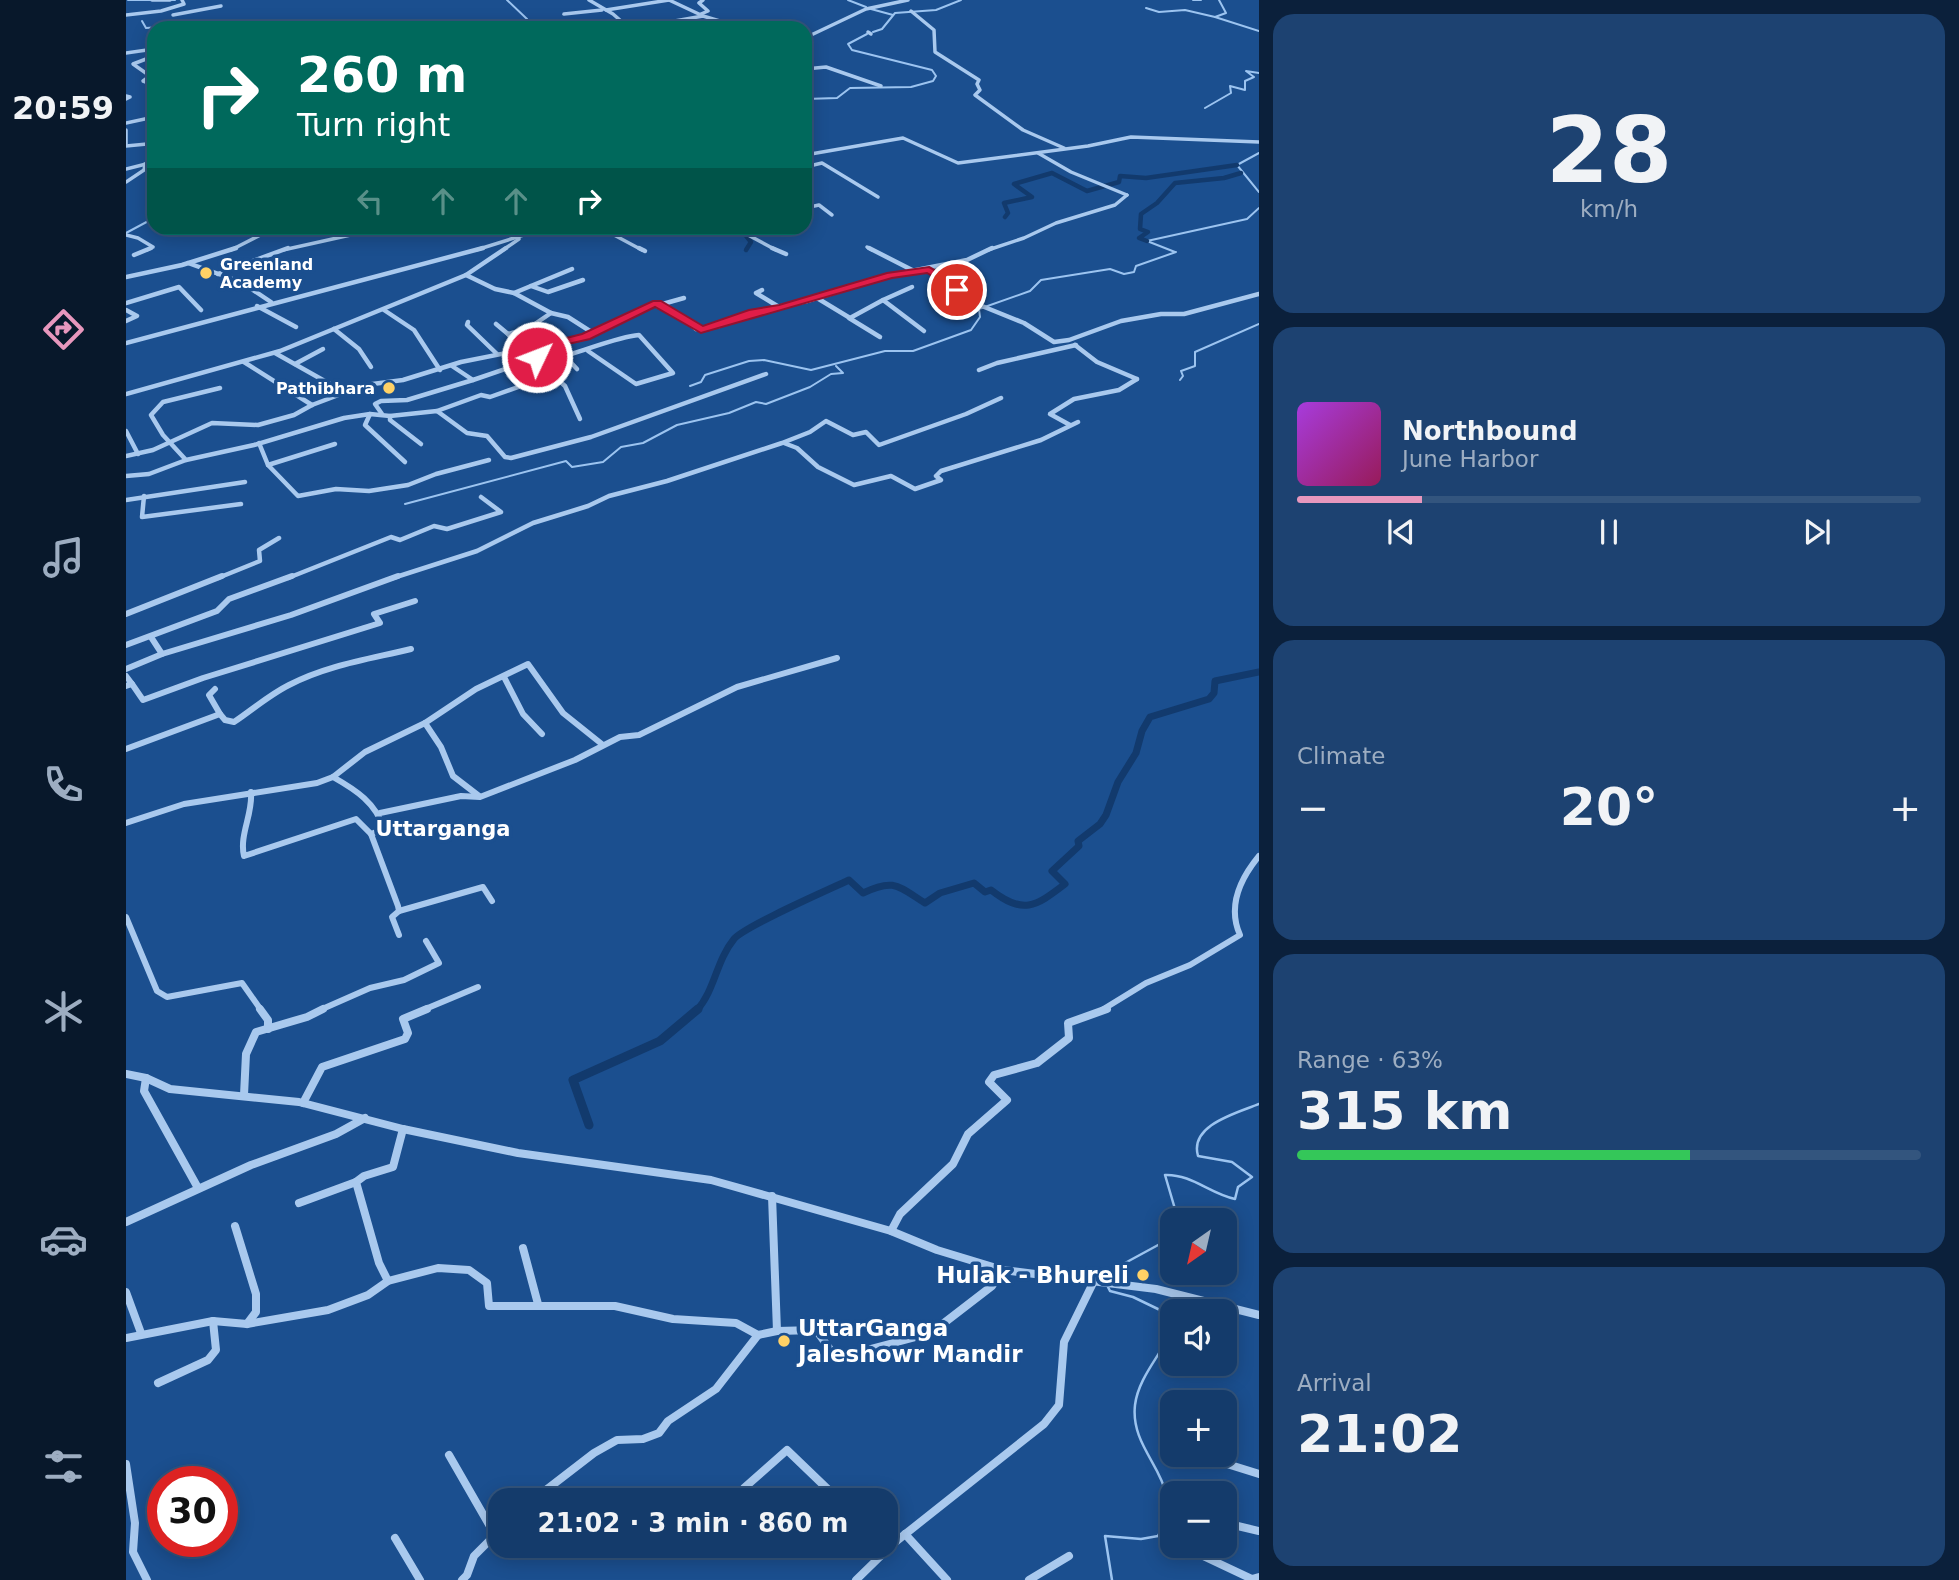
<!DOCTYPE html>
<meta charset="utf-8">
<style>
body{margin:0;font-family:"DejaVu Sans",sans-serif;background:#1d4271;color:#f1f3f6;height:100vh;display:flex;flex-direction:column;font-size:26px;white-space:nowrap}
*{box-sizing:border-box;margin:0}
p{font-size:23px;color:#9dadc1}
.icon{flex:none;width:38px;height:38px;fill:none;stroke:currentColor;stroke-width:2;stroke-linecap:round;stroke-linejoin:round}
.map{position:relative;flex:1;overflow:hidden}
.sheet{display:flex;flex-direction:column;gap:14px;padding:14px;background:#0b203b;width:700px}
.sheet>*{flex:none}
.guide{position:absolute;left:21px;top:21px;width:665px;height:214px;border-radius:21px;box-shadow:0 4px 18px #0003,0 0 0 2px #33557e;background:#00695c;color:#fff;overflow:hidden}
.needle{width:46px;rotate:214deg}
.controls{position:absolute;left:1034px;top:1208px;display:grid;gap:14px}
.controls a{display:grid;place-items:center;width:77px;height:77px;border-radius:14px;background:#143b6b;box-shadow:0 4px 18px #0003,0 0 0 2px #33557e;font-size:35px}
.speed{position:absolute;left:21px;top:1466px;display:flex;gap:14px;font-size:35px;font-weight:700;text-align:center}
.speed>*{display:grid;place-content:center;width:91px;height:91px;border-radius:50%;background:#143b6b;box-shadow:0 4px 18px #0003,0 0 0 2px #33557e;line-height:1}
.speed .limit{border:10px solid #d22;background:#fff;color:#111}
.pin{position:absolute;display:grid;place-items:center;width:60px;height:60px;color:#fff;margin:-30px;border:4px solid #fff;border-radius:50%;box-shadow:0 2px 7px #0007}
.me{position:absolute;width:77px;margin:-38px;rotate:47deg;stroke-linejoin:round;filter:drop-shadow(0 0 5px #0008)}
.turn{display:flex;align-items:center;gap:24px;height:147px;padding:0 35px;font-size:32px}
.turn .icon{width:91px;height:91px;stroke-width:2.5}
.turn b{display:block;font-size:49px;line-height:60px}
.lanes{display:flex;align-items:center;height:66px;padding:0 35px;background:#0003;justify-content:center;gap:35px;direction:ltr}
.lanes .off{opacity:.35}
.big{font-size:52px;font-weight:800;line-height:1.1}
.sheet .tile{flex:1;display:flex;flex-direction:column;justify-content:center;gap:10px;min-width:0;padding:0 24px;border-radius:21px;background:#1d4271}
.sheet .dial{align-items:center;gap:0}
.dial b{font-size:91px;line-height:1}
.song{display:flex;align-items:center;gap:21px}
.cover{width:84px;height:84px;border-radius:10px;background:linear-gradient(135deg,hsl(280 70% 55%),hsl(330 70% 35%))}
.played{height:7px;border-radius:4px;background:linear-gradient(90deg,#e797bd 20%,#33557e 20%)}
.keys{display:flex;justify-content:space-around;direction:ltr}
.heat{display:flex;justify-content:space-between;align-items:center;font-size:38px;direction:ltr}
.charge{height:10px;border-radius:5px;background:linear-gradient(90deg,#34c759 63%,#33557e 0)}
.trip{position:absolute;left:362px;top:1488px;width:410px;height:70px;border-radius:21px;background:#143b6b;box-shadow:0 4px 18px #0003,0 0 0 2px #33557e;font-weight:800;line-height:70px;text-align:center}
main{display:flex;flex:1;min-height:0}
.tab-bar{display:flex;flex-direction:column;width:126px;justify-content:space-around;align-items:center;background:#08182b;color:#9dadc1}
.tab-bar .icon{width:49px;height:49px}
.tab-bar .selected{color:#e797bd}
.tab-bar b{font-size:32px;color:#f1f3f6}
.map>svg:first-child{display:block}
</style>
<main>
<nav class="tab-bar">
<b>20:59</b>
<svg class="icon selected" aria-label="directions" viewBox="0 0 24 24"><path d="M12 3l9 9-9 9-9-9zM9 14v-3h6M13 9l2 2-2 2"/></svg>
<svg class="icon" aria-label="music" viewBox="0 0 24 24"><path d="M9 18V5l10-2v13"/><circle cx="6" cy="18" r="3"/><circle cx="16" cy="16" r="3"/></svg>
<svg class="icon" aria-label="phone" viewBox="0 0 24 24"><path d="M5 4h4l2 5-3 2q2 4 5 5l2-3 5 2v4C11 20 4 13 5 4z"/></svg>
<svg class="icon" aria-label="climate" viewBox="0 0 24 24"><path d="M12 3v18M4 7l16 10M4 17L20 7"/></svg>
<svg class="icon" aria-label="car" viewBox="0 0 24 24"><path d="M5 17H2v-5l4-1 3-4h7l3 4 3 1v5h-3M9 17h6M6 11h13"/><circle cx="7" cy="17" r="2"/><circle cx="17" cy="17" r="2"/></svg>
<svg class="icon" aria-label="filters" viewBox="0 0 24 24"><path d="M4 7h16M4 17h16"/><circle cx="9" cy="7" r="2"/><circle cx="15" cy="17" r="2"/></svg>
</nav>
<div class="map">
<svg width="1133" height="1580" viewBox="0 0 1133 1580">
<rect width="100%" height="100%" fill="#1b4f8f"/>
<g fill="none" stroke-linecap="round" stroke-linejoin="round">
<g stroke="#9cc4f0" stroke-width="2">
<polyline points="2,0 49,0"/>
<polyline points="381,0 401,19 394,28"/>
<polyline points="722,0 740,7"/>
<polyline points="1067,0 1075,0"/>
<polyline points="1093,0 1100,13 1089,17 1133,31"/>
<polyline points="1020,8 1033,12 1059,10 1089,17"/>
<polyline points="745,9 767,15"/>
<polyline points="16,21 20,28 35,27"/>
<polyline points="44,26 72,23 111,28"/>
<polyline points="114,28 167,28"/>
<polyline points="747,32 756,29 769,13 810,10 835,0"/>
<polyline points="679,99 711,98 724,88 785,87 807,81 810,76 806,70 726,50 722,44 741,34"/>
<polyline points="1079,108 1105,93 1104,86 1119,90 1119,81 1128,77 1120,71 1133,73"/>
<polyline points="1133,153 1111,165 1133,192"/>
<polyline points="0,233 28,218"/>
<polyline points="1049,252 1021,241 1121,219 1133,208"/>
<polyline points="1054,380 1057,376 1055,371 1069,366 1069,352 1133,324"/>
<polyline points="564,386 575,382 579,375 623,361 638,360 685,370 759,351 787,351 845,330 854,317 853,309 904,291 915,280 984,269 998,274 1008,272 1010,266 1050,252"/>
<polyline points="279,504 440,461 446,467 477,462 495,447 517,443 551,425 603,413 630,402 640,404 684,387 705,374 717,373 710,366"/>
</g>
<g stroke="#9cc4f0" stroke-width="2.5">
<path d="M1047,1220L1049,1209L1039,1175C1066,1174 1084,1194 1109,1199L1112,1187L1126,1177L1106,1162L1072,1156C1063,1125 1111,1113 1133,1104"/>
<polyline points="981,1280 999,1263 1045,1238 1046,1223"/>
<path d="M981,1285L984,1291L1007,1297L1034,1310L1042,1338C1031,1359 1012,1380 1009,1405C1003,1457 1064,1481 1032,1536L1015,1539L979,1536L986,1580"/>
</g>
<g stroke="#123a6d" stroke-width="4.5">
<polyline points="879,217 882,213 878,203 906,197 888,184 926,173 961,191 993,182 994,176 1020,178 1111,165"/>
<polyline points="506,231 507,228"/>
<polyline points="617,232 625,242 620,250"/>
<polyline points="1021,241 1013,238 1022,232 1014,229 1015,214 1031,203 1049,183 1098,178 1115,173"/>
</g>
<path stroke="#123a6d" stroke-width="7" d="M571,1010C589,990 590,961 608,939C619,926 702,890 723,880L737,893C768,878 772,886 799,903L814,893L848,883L859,892L865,890C897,915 909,907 939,884L926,871L953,846L952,841L974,824L980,815L992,782L1010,753L1016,731L1024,717L1083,699L1088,693L1089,681L1133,672"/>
<polyline stroke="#123a6d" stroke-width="9" points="463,1125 447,1080 534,1041 572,1009"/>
<g stroke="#a9c9ee" stroke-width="3.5">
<polyline points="26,0 44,0"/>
<polyline points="463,0 487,14 503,28"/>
<polyline points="543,0 575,15"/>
<polyline points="480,10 543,0"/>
<polyline points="785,11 808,30 809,52 853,80 851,84 854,90 849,95 897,130 938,148"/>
<polyline points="438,14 476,10"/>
<polyline points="575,14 582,11 573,3 577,0"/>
<polyline points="0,15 35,11 58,4 56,0"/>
<polyline points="47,15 95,6"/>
<polyline points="315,23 320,28"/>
<polyline points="36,27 83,28"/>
<polyline points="509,28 577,16 617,28"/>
<polyline points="742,32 745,34"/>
<polyline points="679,43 683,36 740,9 782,0"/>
<polyline points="0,53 28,49"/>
<polyline points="28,56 7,64 24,76 17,81 28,85"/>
<polyline points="679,69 700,67 755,86"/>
<polyline points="0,96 4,97 0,99"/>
<polyline points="23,99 28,107"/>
<polyline points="0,123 28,117"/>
<polyline points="0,130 0,144"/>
<polyline points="0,146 21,144 28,161"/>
<polyline points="912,153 945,172 1001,195"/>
<polyline points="679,155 777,138 832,163 962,146 1005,137 1133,142"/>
<polyline points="679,167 696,163 752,197"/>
<polyline points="0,169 28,162"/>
<polyline points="0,182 18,170 19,164"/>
<polyline points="679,208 693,205 706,215"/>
<polyline points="475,228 516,250"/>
<polyline points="609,228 650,250"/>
<polyline points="0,235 12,238 27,247 21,250"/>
<polyline points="741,247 746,250"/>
<polyline points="105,250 148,228"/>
<polyline points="157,250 256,228"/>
<polyline points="350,250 420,228"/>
<polyline points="377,250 393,239"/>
<polyline points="862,250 898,238 930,223 989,205 1001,195"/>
</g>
<g stroke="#a9c9ee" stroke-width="4.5">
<polyline points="513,248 519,251"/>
<polyline points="646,248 660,254"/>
<polyline points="743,248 790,272"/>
<polyline points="8,255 25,248"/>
<polyline points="62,263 115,282 145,302"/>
<polyline points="803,270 829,285 851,304 898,323 928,342 943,340 995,321 1035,314 1058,314 1133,294"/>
<polyline points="92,274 162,248"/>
<polyline points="340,275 369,289 388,293"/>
<polyline points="0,277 56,265 110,248"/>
<polyline points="405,286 422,292 457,280"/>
<polyline points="636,290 630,293 653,307"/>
<polyline points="691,298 724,318 757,300 798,331"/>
<polyline points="757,300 786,287"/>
<polyline points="0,303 53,287 75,310"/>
<polyline points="533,305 558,298"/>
<polyline points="131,306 170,327"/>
<polyline points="0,310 11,316 0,321"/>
<polyline points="258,310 288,330 314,370"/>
<polyline points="425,313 442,317 467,333"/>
<polyline points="723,318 754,337"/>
<polyline points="342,322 341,325 371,354"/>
<polyline points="370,324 382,334"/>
<polyline points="208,329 233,349 245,367"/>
<polyline points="0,343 357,248"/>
<polyline points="949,345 971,362 1011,379"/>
<polyline points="415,347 434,351 451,369"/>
<polyline points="403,349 413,363 439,386 454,419"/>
<polyline points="396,350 382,334 403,328 425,313 388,293 446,269"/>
<polyline points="149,353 220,393"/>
<path d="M438,356C462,350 490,337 513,335L547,373L510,384L462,351"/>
<polyline points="118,362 186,405"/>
<polyline points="169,364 197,349"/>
<polyline points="853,370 871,363 950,345"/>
<polyline points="347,380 411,358"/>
<polyline points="94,388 37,402 25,415 37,435 60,460 128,445 218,418 244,414 264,416 311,411 341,433 361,436 379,457 385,458 465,437 640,374"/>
<polyline points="0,394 154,351 340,275 380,248"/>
<polyline points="311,411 355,395 364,397 426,375"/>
<polyline points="244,414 239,425 279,462"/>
<polyline points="256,414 249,404 255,401 281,400 347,380 326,366"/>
<polyline points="264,416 264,420 295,444"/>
<polyline points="944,425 924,414 948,399 993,390 1011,379"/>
<polyline points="0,431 12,454"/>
<polyline points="133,443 142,465 172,496 210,489 243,491 282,485 310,474 363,460"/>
<polyline points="658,443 671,448 692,467 728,485 765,476 789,489 815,480 810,476 815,471 915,440 952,422"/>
<polyline points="0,456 27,450 86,423 132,425 168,415 186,405 239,385 277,380 335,362 460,337 527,304 561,321 570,329 593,326 627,312 681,301 765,275 841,260 866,248"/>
<polyline points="142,465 209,444"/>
<polyline points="0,476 23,474 60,460"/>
<polyline points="18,496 16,517 115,504"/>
<polyline points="0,500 119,482"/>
<polyline points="92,578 134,561 133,550 153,538"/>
<polyline points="162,578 265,537 274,540 308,526 321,529 375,512 355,497"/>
<polyline points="267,578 351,551 407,523 462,506 483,496 541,481 656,443 684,432 700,421 727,435 740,432 753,445 840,414 875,398"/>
</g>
<g stroke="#a9c9ee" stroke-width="6">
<polyline points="0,614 96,576"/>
<polyline points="0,645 91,611 103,599 166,576"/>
<polyline points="36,654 165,615 272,576"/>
<polyline points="0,669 36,654 25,637"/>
<polyline points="0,676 6,684 0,686"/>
<polyline points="378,677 397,714 416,734"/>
<polyline points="6,684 17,700 77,678 254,623 248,614 289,601"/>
<path d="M94,714L99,720L108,722C126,710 143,695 163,685C201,665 244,659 285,649"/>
<polyline points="299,723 315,747 327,776 353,796"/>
<polyline points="0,749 94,714 83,695 89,689"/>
<path d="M207,777C230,790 250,803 258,829L245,834L272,906L273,911L266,917L273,935"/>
<path d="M125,792C127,814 113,835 118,856L230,819L245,834"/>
<polyline points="254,813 335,796 354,797 449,760 494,737 513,735 611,687 711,658"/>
<polyline points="0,823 58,804 191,783 207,777 239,752 299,723 350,689 402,664 437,713 477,745"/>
<polyline points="273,911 357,887 366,901"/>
<polyline points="0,917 31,991 41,997 116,983 135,1010"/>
<polyline points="194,1010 244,988 278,980 313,963 300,941"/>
<polyline points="297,1010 352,987"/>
<path d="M976,1010L1020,983L1064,965L1114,935C1101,906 1114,879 1133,856"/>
</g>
<g stroke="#a9c9ee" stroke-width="8">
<polyline points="134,1009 142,1020 142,1029"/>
<polyline points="0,1074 20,1078 44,1089 173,1102 277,1129 392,1153 585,1180 765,1231 811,1250 877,1270 1030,1289 1133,1315"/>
<polyline points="20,1078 18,1091 72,1188"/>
<polyline points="118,1095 120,1054 130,1032 181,1017 197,1009"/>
<polyline points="177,1103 196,1067 279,1039 282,1033 277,1019 301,1009"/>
<polyline points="173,1203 230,1182"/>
<polyline points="0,1222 125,1165 210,1134 239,1118"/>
<polyline points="109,1226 130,1294 130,1312 121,1324"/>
<polyline points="765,1231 774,1214 827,1164 842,1134 881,1100 863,1082 868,1075 911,1063 943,1038 942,1023 981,1009"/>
<polyline points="397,1248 412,1304"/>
<polyline points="262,1281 253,1263 230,1182 238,1176 267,1167 277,1129"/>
<polyline points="0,1292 15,1333"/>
<polyline points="651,1331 690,1330 706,1352 718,1356 805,1333 866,1286 877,1270"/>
<polyline points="0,1338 87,1321 121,1324 202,1310 242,1295 262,1281 312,1268 343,1270 361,1283 363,1306 489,1306 547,1319 610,1323 632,1335 651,1331 646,1196"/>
<polyline points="32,1383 82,1360 90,1350 87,1321"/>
<polyline points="1069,1454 1133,1474"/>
<polyline points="323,1455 369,1535"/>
<polyline points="0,1464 9,1523 7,1552 21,1580"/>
<polyline points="618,1488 661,1450 713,1500"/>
<polyline points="407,1500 468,1453 491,1440 517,1439 533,1433 542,1421 590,1389 632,1335"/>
<polyline points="1099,1523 1133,1531"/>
<polyline points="779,1534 821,1580"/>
<polyline points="760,1536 768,1543"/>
<polyline points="269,1538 294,1580"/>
<polyline points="1058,1547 1126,1579 1133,1577"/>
<polyline points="336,1580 341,1575 348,1556 374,1530"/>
<polyline points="730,1580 768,1543 918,1424 933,1405 938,1342 968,1281"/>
<polyline points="903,1580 943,1556"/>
</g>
</g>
<polygon fill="#e11d48" stroke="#92132f" stroke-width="2" points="803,267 832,283 837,290 835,292 827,292 824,287 801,273 766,278 575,333 529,307 464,339 411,351 417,357 415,359 407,359 397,349 456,334 527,301 535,301 577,326 623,310 653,305 761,273"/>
<g fill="#ffd166" stroke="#1b4f8f" stroke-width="2.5">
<circle cx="80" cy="273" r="7"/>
<circle cx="263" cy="388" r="7"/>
<circle cx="1017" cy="1275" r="7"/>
<circle cx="658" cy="1341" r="7"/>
</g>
<g text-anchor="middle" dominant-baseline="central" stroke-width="7" stroke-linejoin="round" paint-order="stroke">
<g font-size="16" font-weight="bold" fill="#fff" stroke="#1b4f8f" text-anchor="start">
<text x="94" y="264">Greenland<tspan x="94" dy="18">Academy</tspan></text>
<text x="249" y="388" text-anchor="end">Pathibhara</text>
</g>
<g font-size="21" font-weight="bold" fill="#fff" stroke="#1b4f8f">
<text x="317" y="829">Uttarganga</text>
</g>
<g font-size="23" font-weight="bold" fill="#fff" stroke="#1b4f8f" text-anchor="end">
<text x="1003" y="1275">Hulak - Bhureli</text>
<text x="672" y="1328" text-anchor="start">UttarGanga<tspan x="672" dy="26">Jaleshowr Mandir</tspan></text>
</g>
</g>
</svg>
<div class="controls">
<a><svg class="needle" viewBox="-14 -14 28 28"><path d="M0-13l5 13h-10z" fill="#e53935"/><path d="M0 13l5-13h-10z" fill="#9dadc1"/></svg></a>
<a><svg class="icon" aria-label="sound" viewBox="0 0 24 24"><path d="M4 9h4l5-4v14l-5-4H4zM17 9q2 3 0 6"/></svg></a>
<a>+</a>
<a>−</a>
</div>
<div class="speed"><div class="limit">30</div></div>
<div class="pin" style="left:831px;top:290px;background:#d93025"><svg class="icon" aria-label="arrive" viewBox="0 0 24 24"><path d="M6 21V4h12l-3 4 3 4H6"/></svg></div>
<svg class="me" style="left:411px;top:357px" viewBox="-20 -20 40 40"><circle r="17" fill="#e11d48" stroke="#fff" stroke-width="3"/><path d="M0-11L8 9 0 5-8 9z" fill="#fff"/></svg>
<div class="trip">21:02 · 3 min · 860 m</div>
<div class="guide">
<div class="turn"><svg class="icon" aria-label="right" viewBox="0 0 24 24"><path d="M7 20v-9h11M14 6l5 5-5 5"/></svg><div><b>260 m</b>Turn right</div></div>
<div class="lanes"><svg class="icon off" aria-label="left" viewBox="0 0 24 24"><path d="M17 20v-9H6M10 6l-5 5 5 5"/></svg><svg class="icon off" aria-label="ahead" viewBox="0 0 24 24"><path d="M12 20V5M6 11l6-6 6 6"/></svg><svg class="icon off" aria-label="ahead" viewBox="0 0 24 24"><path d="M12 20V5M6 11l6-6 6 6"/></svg><svg class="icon" aria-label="right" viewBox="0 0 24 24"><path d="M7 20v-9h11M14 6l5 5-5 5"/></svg></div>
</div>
</div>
<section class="sheet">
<div class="tile dial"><b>28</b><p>km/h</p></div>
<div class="tile">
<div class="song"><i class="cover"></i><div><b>Northbound</b><p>June Harbor</p></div></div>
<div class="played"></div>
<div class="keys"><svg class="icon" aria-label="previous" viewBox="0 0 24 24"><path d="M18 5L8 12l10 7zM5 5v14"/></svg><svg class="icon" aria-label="pause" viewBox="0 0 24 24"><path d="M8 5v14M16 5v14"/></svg><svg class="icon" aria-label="next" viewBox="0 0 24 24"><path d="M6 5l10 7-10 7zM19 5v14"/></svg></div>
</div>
<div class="tile"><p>Climate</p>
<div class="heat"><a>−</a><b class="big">20°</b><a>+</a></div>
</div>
<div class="tile"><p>Range · 63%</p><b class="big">315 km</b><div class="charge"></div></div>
<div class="tile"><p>Arrival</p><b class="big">21:02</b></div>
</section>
</main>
